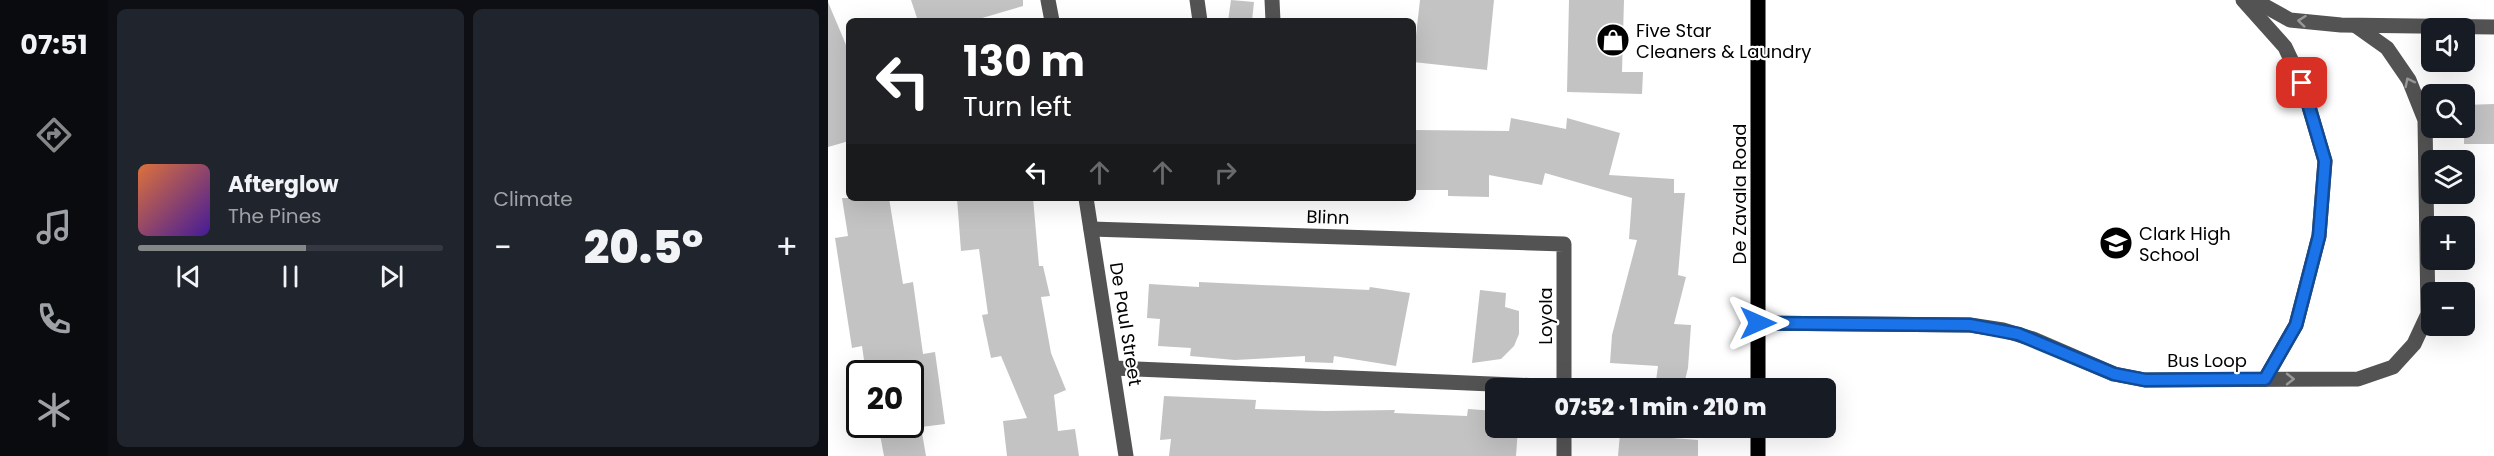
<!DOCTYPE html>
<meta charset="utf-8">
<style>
body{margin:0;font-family:Poppins,sans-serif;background:#20242c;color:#f1f3f6;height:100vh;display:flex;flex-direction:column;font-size:22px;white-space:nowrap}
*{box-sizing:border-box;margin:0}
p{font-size:20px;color:#9ea1a6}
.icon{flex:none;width:33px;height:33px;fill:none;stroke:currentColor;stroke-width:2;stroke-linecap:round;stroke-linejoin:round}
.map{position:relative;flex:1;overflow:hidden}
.sheet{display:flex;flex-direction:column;gap:9px;padding:9px;background:#0d0f14;width:720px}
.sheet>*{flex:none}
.banner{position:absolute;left:18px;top:18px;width:570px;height:183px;border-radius:9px;box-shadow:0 6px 24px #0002;background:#202124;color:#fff;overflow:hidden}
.fabs{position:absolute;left:1593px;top:18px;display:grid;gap:12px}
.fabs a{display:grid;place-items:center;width:54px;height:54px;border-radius:9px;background:#171b24;box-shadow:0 6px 24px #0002;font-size:30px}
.speed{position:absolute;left:18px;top:360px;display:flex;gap:12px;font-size:30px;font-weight:700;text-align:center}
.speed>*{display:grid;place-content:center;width:78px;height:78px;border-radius:50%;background:#171b24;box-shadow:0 6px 24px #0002;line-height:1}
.speed .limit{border:3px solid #111;border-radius:9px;background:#fff;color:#111}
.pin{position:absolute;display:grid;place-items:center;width:51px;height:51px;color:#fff;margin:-26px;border-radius:12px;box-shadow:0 3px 9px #0006}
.me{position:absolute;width:66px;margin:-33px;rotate:90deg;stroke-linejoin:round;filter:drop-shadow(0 0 4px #0008)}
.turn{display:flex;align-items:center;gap:21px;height:126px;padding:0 18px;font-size:27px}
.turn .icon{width:78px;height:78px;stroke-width:2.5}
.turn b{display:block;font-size:42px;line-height:51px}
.lanes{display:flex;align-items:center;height:57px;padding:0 18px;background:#0003;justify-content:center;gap:30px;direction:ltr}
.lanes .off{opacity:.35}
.big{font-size:45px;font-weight:800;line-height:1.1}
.sheet .tile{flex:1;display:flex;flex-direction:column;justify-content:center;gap:9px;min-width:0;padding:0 21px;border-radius:9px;background:#20242c}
.song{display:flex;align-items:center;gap:18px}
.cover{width:72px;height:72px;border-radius:9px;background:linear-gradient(135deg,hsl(20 70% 55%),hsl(260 70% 35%))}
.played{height:6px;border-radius:3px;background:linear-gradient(90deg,#858687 55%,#363941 55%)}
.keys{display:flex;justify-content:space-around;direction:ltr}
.heat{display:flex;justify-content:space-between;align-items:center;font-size:33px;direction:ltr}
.sheet .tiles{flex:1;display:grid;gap:9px;grid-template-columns:repeat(2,1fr)}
.trip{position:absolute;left:657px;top:378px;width:351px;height:60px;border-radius:9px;background:#171b24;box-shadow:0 6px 24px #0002;font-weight:800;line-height:60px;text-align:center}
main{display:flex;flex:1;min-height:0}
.dock{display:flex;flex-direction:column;width:108px;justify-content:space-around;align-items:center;background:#090b0e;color:#9ea1a6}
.dock .icon{width:42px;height:42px}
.dock .active{color:#858687}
.dock b{font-size:27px;color:#f1f3f6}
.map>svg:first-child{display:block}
</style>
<main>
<nav class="dock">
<b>07:51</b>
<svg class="icon active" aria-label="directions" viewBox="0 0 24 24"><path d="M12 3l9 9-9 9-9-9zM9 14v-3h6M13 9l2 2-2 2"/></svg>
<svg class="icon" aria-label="music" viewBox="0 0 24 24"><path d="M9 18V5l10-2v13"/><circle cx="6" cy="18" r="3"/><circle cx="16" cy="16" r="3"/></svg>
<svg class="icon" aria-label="phone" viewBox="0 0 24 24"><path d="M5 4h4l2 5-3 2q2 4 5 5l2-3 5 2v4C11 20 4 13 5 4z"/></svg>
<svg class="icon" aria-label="climate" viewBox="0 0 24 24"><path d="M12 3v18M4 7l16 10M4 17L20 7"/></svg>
</nav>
<section class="sheet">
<div class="tiles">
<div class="tile">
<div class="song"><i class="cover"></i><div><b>Afterglow</b><p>The Pines</p></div></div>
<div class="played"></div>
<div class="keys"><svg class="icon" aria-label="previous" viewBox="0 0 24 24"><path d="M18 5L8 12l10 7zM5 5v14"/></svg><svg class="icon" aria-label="pause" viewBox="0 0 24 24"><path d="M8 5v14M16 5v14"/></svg><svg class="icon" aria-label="next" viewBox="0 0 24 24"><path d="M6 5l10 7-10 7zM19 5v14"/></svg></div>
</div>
<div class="tile"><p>Climate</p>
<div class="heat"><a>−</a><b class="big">20.5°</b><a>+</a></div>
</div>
</div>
</section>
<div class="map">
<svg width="1666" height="456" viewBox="0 0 1666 456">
<rect width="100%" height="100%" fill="#fff"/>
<g fill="#c3c3c3">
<polygon points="83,0 195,0 195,6 144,21 90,21"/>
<polygon points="403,0 426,2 424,21 400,21"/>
<polygon points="592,0 666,0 659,70 585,62"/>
<polygon points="741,0 796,0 794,72 815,72 814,94 739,92"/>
<polygon points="0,2 21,52 21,141 0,147"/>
<polygon points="1666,104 1666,144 1636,144 1636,105"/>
<polygon points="683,118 738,129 739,118 792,133 781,175 846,179 846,193 857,193 850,275 858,277 846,324 863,325 860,368 855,388 827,388 830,366 782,363 784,335 809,240 801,239 804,198 717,173 714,185 661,175 661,197 620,196 620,190 585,190 585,130 681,131"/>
<polygon points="14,198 61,198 75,284 85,282 95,354 107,352 117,424 93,427 98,456 56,456 50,424 82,424 82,374 38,374 34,346 24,348 7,238 20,236"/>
<polygon points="129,198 205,198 211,266 215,266 222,296 213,297 223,353 238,390 226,395 230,431 247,429 251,456 179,456 175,421 199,418 173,356 163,358 154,315 160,314 151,249 133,251"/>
<polygon points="371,282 541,290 542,287 582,293 568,366 506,356 505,363 477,362 477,356 407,360 362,356 363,348 330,346 332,319 319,318 321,284 371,287"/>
<polygon points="652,290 678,293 677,307 691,311 691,334 686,346 673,359 644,363"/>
<polygon points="336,396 428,400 427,409 497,411 567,410 566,413 639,416 640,409 668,411 668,428 690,428 688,456 341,456 343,439 332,440"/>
<polygon points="792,434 870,440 870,456 790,456"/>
</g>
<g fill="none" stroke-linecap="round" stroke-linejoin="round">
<g stroke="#535353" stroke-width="15">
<polyline points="220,0 224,21"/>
<polyline points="369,0 372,21"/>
<polyline points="444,0 445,21"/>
<polyline points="1415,0 1457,47 1474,83 1497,161 1491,236 1468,325 1437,379"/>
<polyline points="1426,0 1462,20 1513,25 1666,27"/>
<polyline points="258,198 298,456"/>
<polyline points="263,229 736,244 736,388"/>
<polyline points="930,323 1142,325 1175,330 1205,339 1286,374 1317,380 1530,379 1565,367 1586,344 1600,314 1597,120 1581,80 1559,48 1528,26"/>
<polyline points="285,368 736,387"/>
<polyline points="736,428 736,456"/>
</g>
<g stroke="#000" stroke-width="15">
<polyline points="930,388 930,0"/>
<polyline points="930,428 930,456"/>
</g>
</g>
<defs><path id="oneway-chevron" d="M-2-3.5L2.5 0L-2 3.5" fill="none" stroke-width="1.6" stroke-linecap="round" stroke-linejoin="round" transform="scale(1.5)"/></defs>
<g stroke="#989898">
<use href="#oneway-chevron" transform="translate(1474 21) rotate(-174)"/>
<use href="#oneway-chevron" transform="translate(1581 82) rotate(-117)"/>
<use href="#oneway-chevron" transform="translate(1462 379)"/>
</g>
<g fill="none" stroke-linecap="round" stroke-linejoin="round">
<g stroke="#114b97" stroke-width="15">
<polyline id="route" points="930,323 1142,325 1190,334 1286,374 1317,380 1437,379 1468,325 1491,236 1497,161 1474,83"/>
</g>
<use href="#route" stroke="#1a73e8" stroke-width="10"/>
</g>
<defs>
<g id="shop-disc" transform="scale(1.725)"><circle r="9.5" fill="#000" stroke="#fff"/><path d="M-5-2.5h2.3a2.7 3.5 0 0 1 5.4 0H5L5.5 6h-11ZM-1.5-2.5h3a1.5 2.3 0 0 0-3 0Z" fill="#fff"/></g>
<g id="school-disc" transform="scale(1.725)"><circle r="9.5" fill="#000" stroke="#fff"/><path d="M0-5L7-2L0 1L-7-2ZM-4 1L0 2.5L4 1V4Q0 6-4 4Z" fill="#fff"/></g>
</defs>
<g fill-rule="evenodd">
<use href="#shop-disc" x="785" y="40"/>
<use href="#school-disc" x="1288" y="243"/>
</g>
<g text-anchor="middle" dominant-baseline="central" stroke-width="4.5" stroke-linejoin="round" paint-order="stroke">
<g font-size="18" fill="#000" stroke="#fff" text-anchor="start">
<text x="808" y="30">Five Star<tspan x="808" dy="21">Cleaners &amp; Laundry</tspan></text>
<text x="1311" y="233">Clark High<tspan x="1311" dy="21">School</tspan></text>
</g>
<g font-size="18" fill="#000" stroke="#fff">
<text transform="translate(911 194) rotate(-90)">De Zavala Road</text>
<text transform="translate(500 217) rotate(2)">Blinn</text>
<text transform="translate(717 316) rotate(-90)">Loyola</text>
<text transform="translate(298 324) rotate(81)">De Paul Street</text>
<text x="1379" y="360">Bus Loop</text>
</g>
</g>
</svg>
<div class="fabs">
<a><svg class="icon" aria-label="sound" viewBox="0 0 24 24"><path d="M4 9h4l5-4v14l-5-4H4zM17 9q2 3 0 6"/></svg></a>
<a><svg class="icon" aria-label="search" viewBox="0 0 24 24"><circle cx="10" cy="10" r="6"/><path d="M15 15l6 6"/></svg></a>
<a><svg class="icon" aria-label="layers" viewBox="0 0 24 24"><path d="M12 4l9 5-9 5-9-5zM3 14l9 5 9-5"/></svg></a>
<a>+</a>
<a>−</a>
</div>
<div class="speed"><div class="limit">20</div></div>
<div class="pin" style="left:1474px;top:83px;background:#d93025"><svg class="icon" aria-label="arrive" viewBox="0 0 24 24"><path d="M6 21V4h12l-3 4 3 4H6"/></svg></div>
<svg class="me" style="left:930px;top:323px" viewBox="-20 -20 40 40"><path d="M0-17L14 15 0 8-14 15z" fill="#1a73e8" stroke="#fff" stroke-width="4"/></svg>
<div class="trip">07:52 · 1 min · 210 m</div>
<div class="banner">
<div class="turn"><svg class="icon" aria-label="left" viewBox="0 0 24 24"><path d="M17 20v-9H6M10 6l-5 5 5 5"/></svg><div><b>130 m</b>Turn left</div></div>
<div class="lanes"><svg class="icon" aria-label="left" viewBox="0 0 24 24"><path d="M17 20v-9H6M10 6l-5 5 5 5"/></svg><svg class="icon off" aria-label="ahead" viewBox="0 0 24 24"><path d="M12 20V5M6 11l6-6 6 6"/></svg><svg class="icon off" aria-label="ahead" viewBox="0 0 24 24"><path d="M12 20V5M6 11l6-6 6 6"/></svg><svg class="icon off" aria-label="right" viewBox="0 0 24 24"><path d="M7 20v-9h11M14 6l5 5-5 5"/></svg></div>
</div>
</div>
</main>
